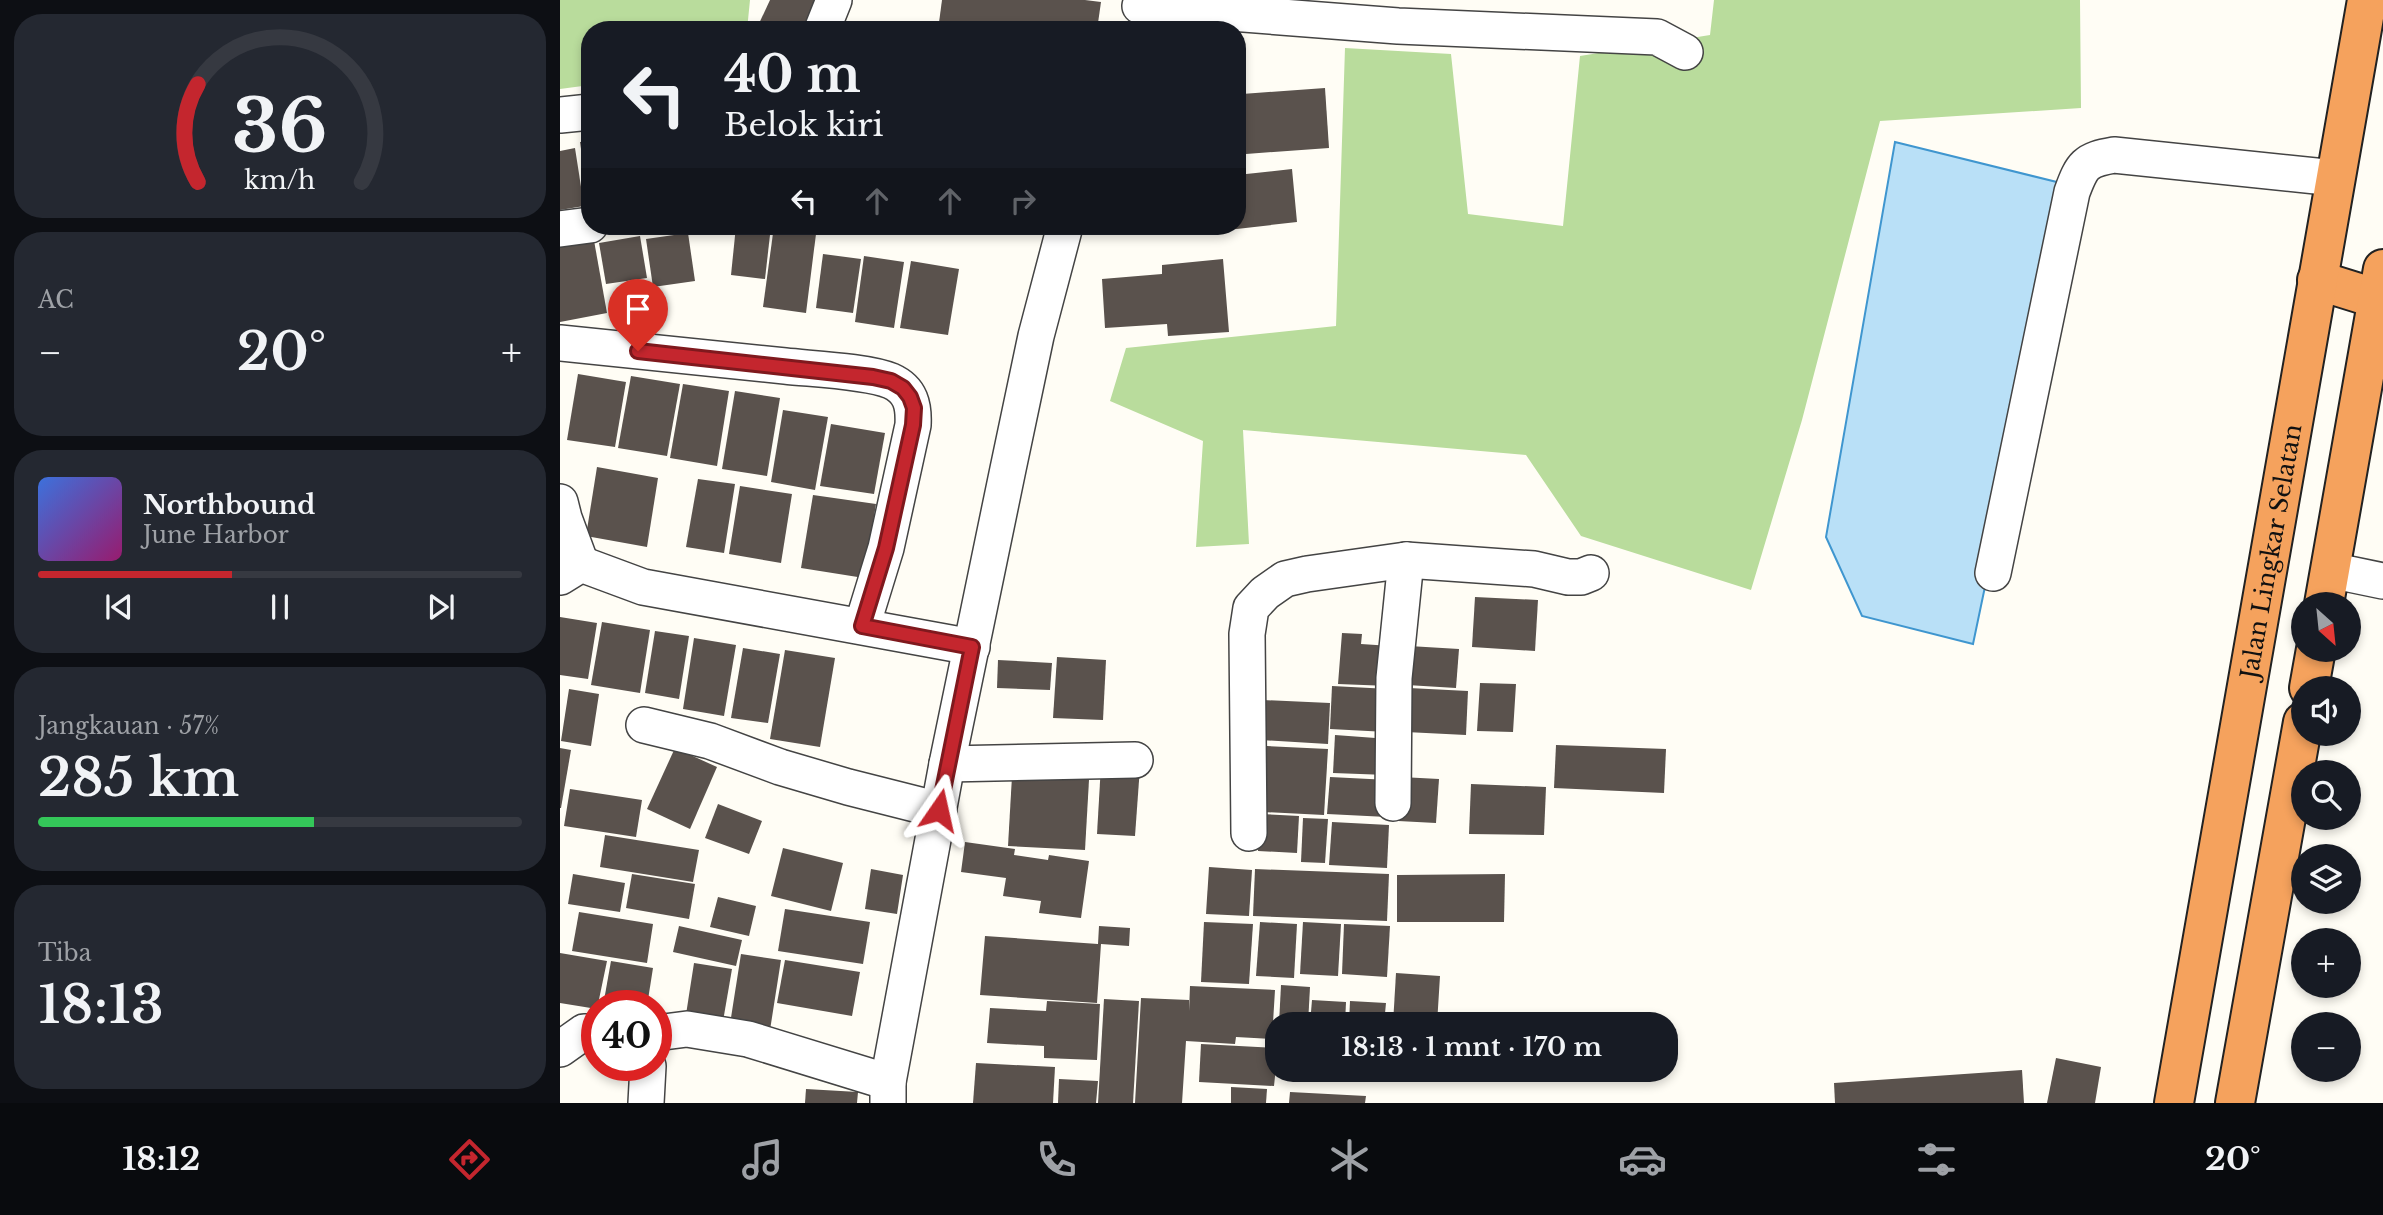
<!DOCTYPE html>
<html lang="id">
<meta charset="utf-8">
<style>
body{margin:0;font-family:"Libre Baskerville",serif;background:#242831;color:#f1f3f6;height:100vh;display:flex;flex-direction:column;font-size:26px;white-space:nowrap}
*{box-sizing:border-box;margin:0}
p{font-size:23px;color:#9ea1a6}
.icon{flex:none;width:38px;height:38px;fill:none;stroke:currentColor;stroke-width:2;stroke-linecap:round;stroke-linejoin:round}
.map{position:relative;flex:1;overflow:hidden}
.side{display:flex;flex-direction:column;gap:14px;padding:14px;background:#0d0f14;width:560px}
.side>*{flex:none}
.hud{position:absolute;left:21px;top:21px;width:665px;height:214px;border-radius:28px;box-shadow:0 4px 10px #0003;background:#171b24;color:#f1f3f6;overflow:hidden}
.needle{width:46px;rotate:153deg}
.buttons{position:absolute;left:1731px;top:592px;display:grid;gap:14px}
.buttons a{display:grid;place-items:center;width:70px;height:70px;border-radius:50%;background:#171b24;box-shadow:0 4px 10px #0003;font-size:35px}
.speed{position:absolute;left:21px;top:990px;display:flex;gap:14px;font-size:35px;font-weight:700;text-align:center}
.speed>*{display:grid;place-content:center;width:91px;height:91px;border-radius:50%;background:#171b24;box-shadow:0 4px 10px #0003;line-height:1}
.speed .limit{border:10px solid #d22;background:#fff;color:#111}
.pin{position:absolute;display:grid;place-items:center;width:60px;height:60px;color:#fff;margin:-72px -30px;border-radius:50% 50% 50% 0;rotate:-45deg;box-shadow:0 0 7px #0007}
.pin .icon{rotate:45deg}
.me{position:absolute;width:77px;margin:-38px;rotate:11deg;stroke-linejoin:round;filter:drop-shadow(0 0 5px #0008)}
.turn{display:flex;align-items:center;gap:24px;height:147px;padding:0 28px;font-size:32px}
.turn .icon{width:91px;height:91px;stroke-width:2.5}
.turn b{display:block;font-size:49px;line-height:60px}
.lanes{display:flex;align-items:center;height:66px;padding:0 28px;background:#0003;justify-content:center;gap:35px;direction:ltr}
.lanes .off{opacity:.35}
.big{font-size:52px;font-weight:600;line-height:1.1}
.side .widget{flex:1;display:flex;flex-direction:column;justify-content:center;gap:10px;min-width:0;padding:0 24px;border-radius:28px;background:#242831}
.side .dial{align-items:center;gap:0}
.dial svg{height:182px;overflow:visible;fill:none;stroke:#363941;stroke-width:7;stroke-linecap:round;text-anchor:middle}
.dial text{fill:#f1f3f6;stroke:none}
.song{display:flex;align-items:center;gap:21px}
.cover{width:84px;height:84px;border-radius:10px;background:linear-gradient(135deg,hsl(220 70% 55%),hsl(320 70% 35%))}
.played{height:7px;border-radius:4px;background:linear-gradient(90deg,#c4262e 40%,#363941 40%)}
.keys{display:flex;justify-content:space-around;direction:ltr}
.heat{display:flex;justify-content:space-between;align-items:center;font-size:38px;direction:ltr}
.charge{height:10px;border-radius:5px;background:linear-gradient(90deg,#34c759 57%,#363941 0)}
.trip{position:absolute;left:705px;top:1012px;width:413px;height:70px;border-radius:28px;background:#171b24;box-shadow:0 4px 10px #0003;font-weight:600;line-height:70px;text-align:center}
.tabs{display:flex;height:112px;justify-content:space-around;align-items:center;background:#090b0e;color:#9ea1a6}
.tabs .icon{width:49px;height:49px}
.tabs .selected{color:#c4262e}
.tabs b{font-size:32px;color:#f1f3f6}
main{display:flex;flex:1;min-height:0}
.map>svg:first-child{display:block}
</style>
<main>
<section class="side">
<div class="widget dial"><svg viewBox="0 0 100 80">
<path d="M14 69A42 42 0 1 1 86 69"/>
<path d="M14 69A42 42 0 0 1 14 26" stroke="#c4262e"/>
<text x="50" y="56" font-size="32" font-weight="700">36</text>
<text x="50" y="72" font-size="11">km/h</text>
</svg></div>
<div class="widget"><p>AC</p>
<div class="heat"><a>−</a><b class="big">20°</b><a>+</a></div>
</div>
<div class="widget">
<div class="song"><i class="cover"></i><div><b>Northbound</b><p>June Harbor</p></div></div>
<div class="played"></div>
<div class="keys"><svg class="icon" aria-label="previous" viewBox="0 0 24 24"><path d="M18 5L8 12l10 7zM5 5v14"/></svg><svg class="icon" aria-label="pause" viewBox="0 0 24 24"><path d="M8 5v14M16 5v14"/></svg><svg class="icon" aria-label="next" viewBox="0 0 24 24"><path d="M6 5l10 7-10 7zM19 5v14"/></svg></div>
</div>
<div class="widget"><p>Jangkauan · 57%</p><b class="big">285 km</b><div class="charge"></div></div>
<div class="widget"><p>Tiba</p><b class="big">18:13</b></div>
</section>
<div class="map">
<svg width="1823" height="1103" viewBox="0 0 1823 1103">
<rect width="100%" height="100%" fill="#fffdf5"/>
<g fill="#b9dc9c">
<polygon points="0,0 190,0 187,30 30,30 30,85 0,89"/>
<polygon points="1154,0 1520,0 1521,108 1320,121 1242,420 1191,590 1021,536 966,455 683,430 689,544 636,547 643,441 550,401 566,348 776,326 785,48 891,54 908,214 1003,226 1020,56 1150,35"/>
</g>
<polygon fill="#b9e0f7" stroke="#3f96cf" stroke-width="2" points="1335,142 1509,185 1413,644 1302,616 1266,537"/>
<g fill="#5a524d">
<polygon points="210,0 266,0 253,30 196,30"/>
<polygon points="382,0 525,0 541,2 537,30 378,30"/>
<polygon points="765,88 769,148 686,154 682,94"/>
<polygon points="30,141 30,198 28,198 20,142"/>
<polygon points="15,148 24,206 0,210 0,151"/>
<polygon points="732,169 737,222 659,231 658,226 677,226 677,175"/>
<polygon points="176,226 211,226 205,279 171,275"/>
<polygon points="214,226 257,226 246,313 203,307"/>
<polygon points="596,226 650,226 650,229 597,235"/>
<polygon points="128,233 135,281 93,287 86,239"/>
<polygon points="33,235 47,313 0,322 0,241"/>
<polygon points="80,236 87,278 46,284 39,243"/>
<polygon points="263,254 301,259 293,313 256,308"/>
<polygon points="304,256 344,262 334,328 295,322"/>
<polygon points="663,259 669,332 608,336 607,324 545,328 542,279 602,274 602,265"/>
<polygon points="351,261 399,269 388,335 340,328"/>
<polygon points="18,374 66,382 55,447 7,440"/>
<polygon points="71,376 120,384 107,456 58,448"/>
<polygon points="123,384 169,391 157,466 110,458"/>
<polygon points="175,391 220,398 207,476 162,469"/>
<polygon points="223,410 268,417 255,490 211,482"/>
<polygon points="271,424 325,433 314,494 260,486"/>
<polygon points="37,467 98,478 87,547 26,536"/>
<polygon points="138,479 175,484 164,553 126,547"/>
<polygon points="180,486 232,494 221,563 169,554"/>
<polygon points="253,495 316,504 304,578 241,568"/>
<polygon points="915,597 978,600 975,651 912,647"/>
<polygon points="0,617 37,623 28,679 0,675"/>
<polygon points="42,622 90,630 80,693 31,685"/>
<polygon points="95,631 129,636 119,699 85,693"/>
<polygon points="782,633 802,634 801,644 831,646 829,686 778,684"/>
<polygon points="134,638 176,645 164,716 123,709"/>
<polygon points="849,646 899,649 896,688 847,685"/>
<polygon points="183,648 220,654 208,723 171,718"/>
<polygon points="225,650 275,658 260,747 210,739"/>
<polygon points="497,657 546,660 543,720 493,718"/>
<polygon points="438,660 492,663 490,690 437,688"/>
<polygon points="920,683 956,684 953,732 917,731"/>
<polygon points="772,686 829,689 827,732 770,729"/>
<polygon points="849,688 908,691 906,735 846,732"/>
<polygon points="9,689 39,694 31,746 1,741"/>
<polygon points="703,700 770,703 768,744 701,740"/>
<polygon points="775,735 829,739 827,775 773,773"/>
<polygon points="996,745 1106,749 1104,793 994,788"/>
<polygon points="707,746 768,749 764,815 703,812"/>
<polygon points="0,748 11,750 1,808 0,808"/>
<polygon points="115,748 157,767 130,829 87,809"/>
<polygon points="541,765 580,767 575,836 537,834"/>
<polygon points="452,776 529,780 525,850 448,846"/>
<polygon points="770,777 829,780 827,817 767,814"/>
<polygon points="841,777 879,779 876,823 838,821"/>
<polygon points="911,784 986,787 984,835 909,834"/>
<polygon points="10,789 82,800 76,837 4,826"/>
<polygon points="158,804 202,821 189,854 145,838"/>
<polygon points="700,814 739,816 737,853 698,851"/>
<polygon points="743,818 768,819 765,863 741,862"/>
<polygon points="772,822 829,825 827,868 769,865"/>
<polygon points="45,835 139,850 133,882 40,867"/>
<polygon points="405,842 455,849 454,855 488,860 489,855 529,861 521,918 479,913 481,901 443,896 446,878 401,872"/>
<polygon points="223,848 283,863 271,911 211,896"/>
<polygon points="649,867 692,870 689,916 646,914"/>
<polygon points="311,869 343,875 337,914 305,909"/>
<polygon points="695,869 829,874 827,921 693,916"/>
<polygon points="13,874 65,883 60,912 8,904"/>
<polygon points="72,874 135,884 129,919 66,908"/>
<polygon points="945,874 944,922 837,922 837,875"/>
<polygon points="158,897 196,906 189,936 150,927"/>
<polygon points="225,909 310,922 303,964 218,951"/>
<polygon points="19,912 93,924 87,963 12,951"/>
<polygon points="644,922 693,924 689,984 641,982"/>
<polygon points="700,922 737,924 734,978 696,976"/>
<polygon points="743,922 781,924 778,976 740,974"/>
<polygon points="784,924 830,926 827,977 782,974"/>
<polygon points="119,926 182,940 176,966 113,952"/>
<polygon points="539,926 570,928 569,946 541,944 537,1003 420,995 425,936 538,944"/>
<polygon points="0,953 47,961 37,1009 0,1003"/>
<polygon points="181,954 221,960 210,1030 170,1024"/>
<polygon points="225,960 300,972 292,1016 217,1003"/>
<polygon points="51,961 93,968 87,1006 43,1006"/>
<polygon points="134,963 172,969 162,1027 125,1021"/>
<polygon points="836,973 880,976 877,1024 833,1024"/>
<polygon points="721,985 750,987 748,1024 719,1024"/>
<polygon points="630,986 715,990 712,1039 676,1037 675,1044 626,1041 622,1103 575,1103 581,998 629,1000 629,1011"/>
<polygon points="544,999 579,1001 573,1103 538,1103"/>
<polygon points="752,1000 786,1002 785,1024 750,1024"/>
<polygon points="487,1001 540,1004 537,1060 484,1058 484,1046 427,1043 430,1008 486,1011"/>
<polygon points="790,1001 826,1003 824,1024 789,1024"/>
<polygon points="641,1044 718,1048 714,1086 639,1082"/>
<polygon points="1496,1058 1541,1067 1535,1103 1487,1103"/>
<polygon points="416,1063 495,1067 493,1103 413,1103"/>
<polygon points="1462,1070 1464,1103 1275,1103 1274,1083"/>
<polygon points="499,1079 538,1081 536,1103 498,1103"/>
<polygon points="671,1087 707,1089 706,1103 671,1103"/>
<polygon points="246,1089 298,1092 297,1103 245,1103"/>
<polygon points="730,1092 806,1096 805,1103 729,1103"/>
</g>
<g fill="none" stroke-linecap="round" stroke-linejoin="round">
<g stroke="#444" stroke-width="38">
<g id="minor">
<polyline points="580,6 838,26 1097,37 1125,52"/>
<polyline points="262,30 274,0"/>
<polyline points="0,115 30,112"/>
<polyline points="0,229 30,225"/>
<path d="M0,343C75,351 150,359 225,366C252,369 307,371 331,381C351,390 354,406 353,425L326,548L302,626"/>
<polyline points="0,502 4,518 21,564"/>
<polyline points="1770,570 1823,581"/>
<path d="M1433,573L1512,192C1522,165 1525,160 1554,155L1775,178"/>
<polyline points="0,577 21,564 83,587 412,647"/>
<polyline points="84,725 150,741 220,767 288,787 379,810"/>
<polyline points="387,764 575,760"/>
<polyline points="833,803 834,678 846,560"/>
<polyline points="689,833 687,634 691,608 705,593 725,579 747,574 846,560 974,569 1008,577 1021,577 1031,573"/>
<polyline points="96,1033 127,1029 188,1039 328,1082"/>
<polyline points="0,1049 24,1032 37,1032"/>
<polyline points="86,1103 88,1066"/>
<polyline points="328,1103 328,1082 387,764 448,469 476,336 505,226"/>
</g>
</g>
<g stroke="#222" stroke-width="42">
<g id="highway">
<polyline points="1757,280 1818,299"/>
<polyline points="1764,604 1823,269"/>
<polyline points="1749,688 1756,649"/>
<path id="s1" d="M1614,1103L1807,0"/>
<polyline points="1675,1103 1743,722"/>
</g>
</g>
<use href="#minor" stroke="#fff" stroke-width="35"/>
<use href="#highway" stroke="#f5a25d" stroke-width="38"/>
</g>
<g fill="none" stroke-linecap="round" stroke-linejoin="round">
<g stroke="#7f191e" stroke-width="18">
<polyline id="route" points="78,351 313,377 331,381 343,388 350,397 354,408 353,425 326,548 302,626 412,647 379,810"/>
</g>
<use href="#route" stroke="#c4262e" stroke-width="12"/>
</g>
<g text-anchor="middle" dominant-baseline="central" stroke-width="7" stroke-linejoin="round" paint-order="stroke">
<g font-size="24" fill="#111" stroke="#fff">
<text stroke="none"><textPath href="#s1" startOffset="560">Jalan Lingkar Selatan</textPath></text>
</g>
</g>
</svg>
<div class="buttons">
<a><svg class="needle" viewBox="-14 -14 28 28"><path d="M0-13l5 13h-10z" fill="#e53935"/><path d="M0 13l5-13h-10z" fill="#9ea1a6"/></svg></a>
<a><svg class="icon" aria-label="sound" viewBox="0 0 24 24"><path d="M4 9h4l5-4v14l-5-4H4zM17 9q2 3 0 6"/></svg></a>
<a><svg class="icon" aria-label="search" viewBox="0 0 24 24"><circle cx="10" cy="10" r="6"/><path d="M15 15l6 6"/></svg></a>
<a><svg class="icon" aria-label="layers" viewBox="0 0 24 24"><path d="M12 4l9 5-9 5-9-5zM3 14l9 5 9-5"/></svg></a>
<a>+</a>
<a>−</a>
</div>
<div class="speed"><div class="limit">40</div></div>
<div class="pin" style="left:78px;top:351px;background:#d93025"><svg class="icon" aria-label="arrive" viewBox="0 0 24 24"><path d="M6 21V4h12l-3 4 3 4H6"/></svg></div>
<svg class="me" style="left:379px;top:810px" viewBox="-20 -20 40 40"><path d="M0-17L14 15 0 8-14 15z" fill="#c4262e" stroke="#fff" stroke-width="4"/></svg>
<div class="trip">18:13 · 1 mnt · 170 m</div>
<div class="hud">
<div class="turn"><svg class="icon" aria-label="left" viewBox="0 0 24 24"><path d="M17 20v-9H6M10 6l-5 5 5 5"/></svg><div><b>40 m</b>Belok kiri</div></div>
<div class="lanes"><svg class="icon" aria-label="left" viewBox="0 0 24 24"><path d="M17 20v-9H6M10 6l-5 5 5 5"/></svg><svg class="icon off" aria-label="ahead" viewBox="0 0 24 24"><path d="M12 20V5M6 11l6-6 6 6"/></svg><svg class="icon off" aria-label="ahead" viewBox="0 0 24 24"><path d="M12 20V5M6 11l6-6 6 6"/></svg><svg class="icon off" aria-label="right" viewBox="0 0 24 24"><path d="M7 20v-9h11M14 6l5 5-5 5"/></svg></div>
</div>
</div>
</main>
<nav class="tabs">
<b>18:12</b>
<svg class="icon selected" aria-label="directions" viewBox="0 0 24 24"><path d="M12 3l9 9-9 9-9-9zM9 14v-3h6M13 9l2 2-2 2"/></svg>
<svg class="icon" aria-label="music" viewBox="0 0 24 24"><path d="M9 18V5l10-2v13"/><circle cx="6" cy="18" r="3"/><circle cx="16" cy="16" r="3"/></svg>
<svg class="icon" aria-label="phone" viewBox="0 0 24 24"><path d="M5 4h4l2 5-3 2q2 4 5 5l2-3 5 2v4C11 20 4 13 5 4z"/></svg>
<svg class="icon" aria-label="climate" viewBox="0 0 24 24"><path d="M12 3v18M4 7l16 10M4 17L20 7"/></svg>
<svg class="icon" aria-label="car" viewBox="0 0 24 24"><path d="M5 17H2v-5l4-1 3-4h7l3 4 3 1v5h-3M9 17h6M6 11h13"/><circle cx="7" cy="17" r="2"/><circle cx="17" cy="17" r="2"/></svg>
<svg class="icon" aria-label="filters" viewBox="0 0 24 24"><path d="M4 7h16M4 17h16"/><circle cx="9" cy="7" r="2"/><circle cx="15" cy="17" r="2"/></svg>
<b>20°</b>
</nav>
